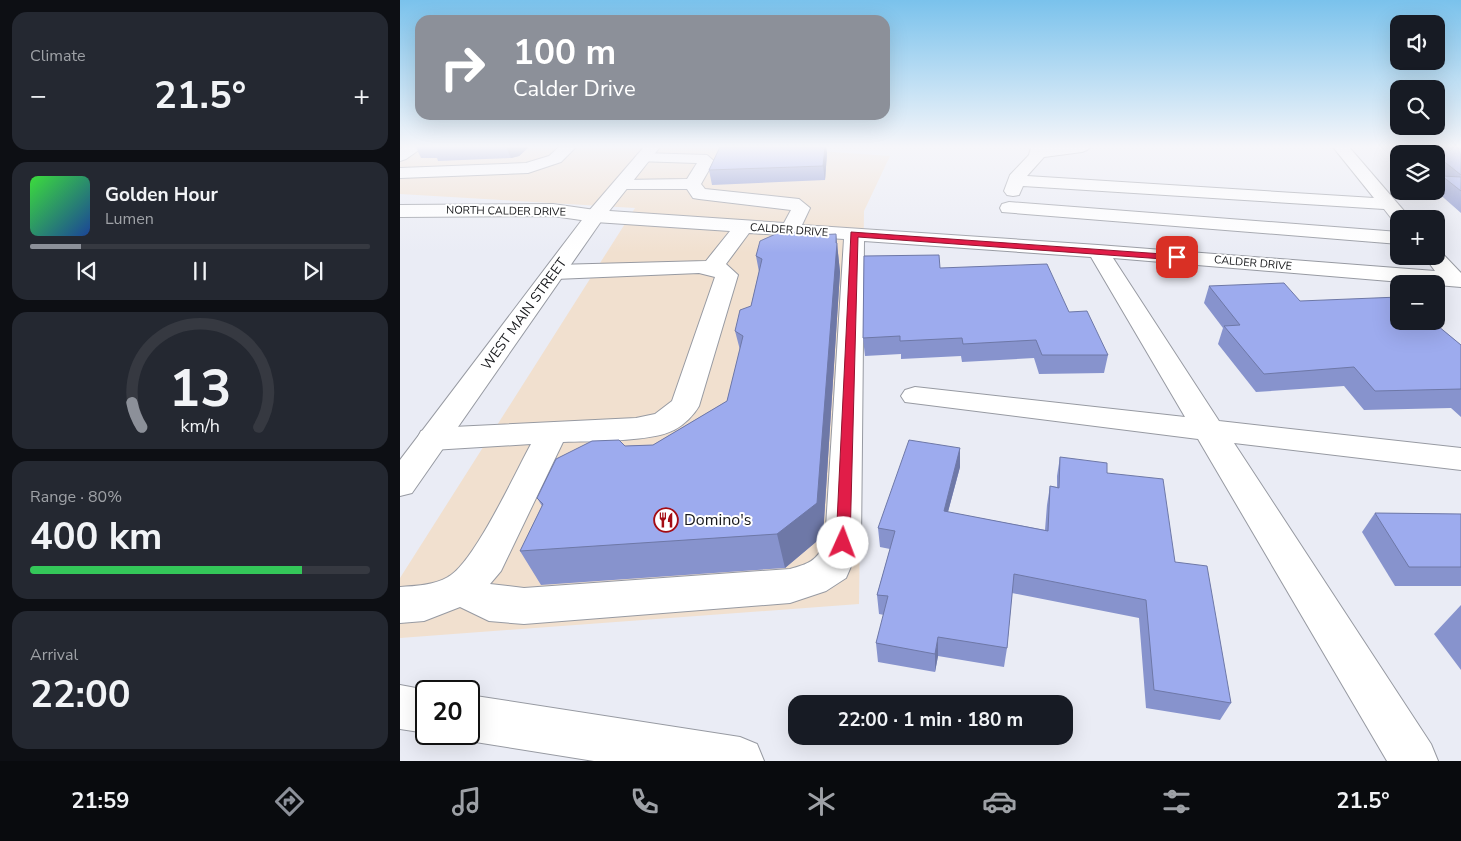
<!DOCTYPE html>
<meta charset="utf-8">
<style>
body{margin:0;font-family:"Nunito Sans",sans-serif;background:#242831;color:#f1f3f6;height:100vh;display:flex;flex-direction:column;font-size:19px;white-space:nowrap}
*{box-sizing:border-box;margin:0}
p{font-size:16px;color:#9ea1a6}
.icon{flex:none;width:28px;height:28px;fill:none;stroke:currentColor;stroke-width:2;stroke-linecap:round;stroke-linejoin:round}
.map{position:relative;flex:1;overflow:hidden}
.drawer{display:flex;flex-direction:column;gap:12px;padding:12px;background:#0d0f14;width:400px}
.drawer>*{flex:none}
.banner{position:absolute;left:15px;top:15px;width:475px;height:105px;border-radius:15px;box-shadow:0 5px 20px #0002;background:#8c9099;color:#fff;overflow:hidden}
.fabs{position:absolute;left:990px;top:15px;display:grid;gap:10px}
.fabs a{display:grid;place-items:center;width:55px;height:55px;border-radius:10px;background:#171b24;box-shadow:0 5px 20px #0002;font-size:25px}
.speed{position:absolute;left:15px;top:680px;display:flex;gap:10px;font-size:25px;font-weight:700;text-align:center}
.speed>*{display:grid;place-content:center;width:65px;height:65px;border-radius:50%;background:#171b24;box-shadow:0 5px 20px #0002;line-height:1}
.speed .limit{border:2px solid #111;border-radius:8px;background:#fff;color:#111}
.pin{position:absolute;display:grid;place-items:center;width:42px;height:42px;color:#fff;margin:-21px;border-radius:10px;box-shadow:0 2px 8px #0006}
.me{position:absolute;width:55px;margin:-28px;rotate:2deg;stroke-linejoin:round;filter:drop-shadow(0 0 4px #0008)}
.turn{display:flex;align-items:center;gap:18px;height:105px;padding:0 15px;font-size:22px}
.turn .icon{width:65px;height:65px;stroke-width:2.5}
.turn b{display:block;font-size:35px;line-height:42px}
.big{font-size:38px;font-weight:700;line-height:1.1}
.drawer .widget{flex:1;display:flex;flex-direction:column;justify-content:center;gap:8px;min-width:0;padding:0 18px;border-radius:15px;background:#242831}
.drawer .dial{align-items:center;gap:0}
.dial svg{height:130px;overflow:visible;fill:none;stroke:#363941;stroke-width:7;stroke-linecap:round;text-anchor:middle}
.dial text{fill:#f1f3f6;stroke:none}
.song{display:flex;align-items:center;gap:15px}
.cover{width:60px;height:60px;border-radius:8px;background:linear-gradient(135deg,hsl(120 70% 55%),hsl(220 70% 35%))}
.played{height:5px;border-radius:2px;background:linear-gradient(90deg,#8c9099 15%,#363941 15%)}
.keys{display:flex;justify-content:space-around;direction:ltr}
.heat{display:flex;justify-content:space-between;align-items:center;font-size:28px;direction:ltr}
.charge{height:8px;border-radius:4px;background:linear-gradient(90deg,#34c759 80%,#363941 0)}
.trip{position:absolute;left:388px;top:695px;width:285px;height:50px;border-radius:15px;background:#171b24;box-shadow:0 5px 20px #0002;font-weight:700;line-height:50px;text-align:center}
.tab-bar{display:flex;height:80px;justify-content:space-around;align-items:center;background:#090b0e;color:#9ea1a6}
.tab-bar .icon{width:35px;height:35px}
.tab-bar .active{color:#8c9099}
.tab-bar b{font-size:22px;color:#f1f3f6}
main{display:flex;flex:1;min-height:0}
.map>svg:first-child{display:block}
</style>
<main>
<section class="drawer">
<div class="widget"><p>Climate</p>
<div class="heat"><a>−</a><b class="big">21.5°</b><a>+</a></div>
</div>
<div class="widget">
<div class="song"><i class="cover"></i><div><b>Golden Hour</b><p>Lumen</p></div></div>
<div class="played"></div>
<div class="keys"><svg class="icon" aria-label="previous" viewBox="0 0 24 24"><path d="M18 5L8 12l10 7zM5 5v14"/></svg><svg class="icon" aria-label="pause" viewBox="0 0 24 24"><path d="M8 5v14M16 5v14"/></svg><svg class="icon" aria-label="next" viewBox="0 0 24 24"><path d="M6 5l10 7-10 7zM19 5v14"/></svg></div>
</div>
<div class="widget dial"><svg viewBox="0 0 100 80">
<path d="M14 69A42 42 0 1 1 86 69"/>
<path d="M14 69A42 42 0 0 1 8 54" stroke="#8c9099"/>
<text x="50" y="56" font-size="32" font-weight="700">13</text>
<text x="50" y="72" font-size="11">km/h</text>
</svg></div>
<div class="widget"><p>Range · 80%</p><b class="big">400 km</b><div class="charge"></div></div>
<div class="widget"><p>Arrival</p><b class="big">22:00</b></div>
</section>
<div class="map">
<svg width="1061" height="761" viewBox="0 0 1061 761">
<rect width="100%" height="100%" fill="#eaecf5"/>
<polygon fill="#f1e0cf" points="0,147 362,147 490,156 464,211 459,604 0,638 0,578 235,208 0,194"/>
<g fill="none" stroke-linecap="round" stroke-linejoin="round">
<g stroke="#979aa2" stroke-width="2">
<g id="minor">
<polygon points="4,147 23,147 6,159 0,161 0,149"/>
<polygon points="159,147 176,147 161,162 128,173 0,178 0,168 126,163 149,156"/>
<polygon points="631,147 690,147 687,150 682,152 644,157 627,176 974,198 933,147 949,147 1011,219 999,219 999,224 995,223 984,209 623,186 619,195 613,196 607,195 604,191 610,175 629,155"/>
<path d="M243,153L307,155L314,161L301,184L305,189L399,199L410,208L402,225L698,245L1035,271L1024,256H1036V250L1041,252L1061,273V287L713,258L819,421L1061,448V470L834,443L1031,744L1038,761H987L798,439L505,402L501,396L505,390L515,387L785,417L691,257L464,241L461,543L446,578L426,591L390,603L124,624L89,621L60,607L24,621L0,623V587C16,586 34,585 48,577C74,563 115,473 131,444L32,450L21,447L17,439L21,431L32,428L236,418L255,414L272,401L315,277L299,273L155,279L147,277L144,272L147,267L155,265L306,261L330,231L195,222L153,216L0,217V205L153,204L195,210L384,223L391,210L299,199L293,198L287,189H216L213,185L216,181L222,180L287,179L297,163L237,161L235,158L237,155ZM349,233L444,239L425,543C417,561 408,564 390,569L124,588L90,584L101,571L163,442C189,441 253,442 274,430C284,425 294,415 299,406L338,275L326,264Z"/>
<polygon points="609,202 999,232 999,244 602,212 600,208 602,204"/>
<polygon points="0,685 32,691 26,691 26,733 0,729"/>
<polygon points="69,695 340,737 357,744 364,761 194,761 69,741 53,734 69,734"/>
</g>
</g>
<g stroke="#979aa2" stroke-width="2">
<polygon id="major" points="244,147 260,147 202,220 12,493 0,496 0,460 188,212"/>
</g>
<use href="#minor" fill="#fff" fill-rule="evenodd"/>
<use href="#major" fill="#fff" fill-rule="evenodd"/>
</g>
<g fill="#8793cd">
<polygon points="16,147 129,147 119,156 111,158 38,161 37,158 21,158"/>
<polygon points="320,147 426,147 427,153 425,180 312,185 309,170"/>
<polygon points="1005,147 1061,147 1061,213 1036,191 1036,188 1041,178 1036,174 1036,154 1013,154"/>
<polygon points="436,234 440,272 423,536 385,568 141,585 120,551 142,506 137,498 225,446 253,445 327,401 340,350 335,331 351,306 359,272 356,256 416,235"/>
<polygon points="540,268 669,312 708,355 704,373 639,374 634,358 562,362 561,356 501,359 501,354 465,356 463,338"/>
<polygon points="809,286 1041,326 1040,328 1061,345 1061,417 1051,408 964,410 944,386 856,392 818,344 823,328 804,303"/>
<polygon points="560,448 560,467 548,512 645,530 647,505 650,486 657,487 657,476 660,457 707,473 775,562 831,703 820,720 746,708 739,618 612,593 607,648 604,667 538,656 535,672 478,662 476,643 484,615 479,614 477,595 490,549 480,547 478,528"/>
<polygon points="975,513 1061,514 1061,586 995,586 962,532"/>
<polygon points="1061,605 1061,670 1034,634"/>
</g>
<g fill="#6e78a7">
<polygon points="106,147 129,147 119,156 111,158"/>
<polygon points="425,147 426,147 427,153 425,180 423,166"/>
<polygon points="436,234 440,272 423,536 385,568 377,534 436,243"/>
<polygon points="560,448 560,467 543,530 544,511"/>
<polygon points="538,637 538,656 535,672 535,654"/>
</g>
<g fill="#9dabee" stroke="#6e78a7">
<polygon points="320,147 425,147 423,166 309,170"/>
<polygon points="1027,147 1061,147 1061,175 1036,155 1036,154 1035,154"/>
<polygon points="1042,176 1061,177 1061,191"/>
<polygon points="403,232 416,235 436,234 436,243 437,243 417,503 377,534 120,551 143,504 137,498 156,459 192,441 219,440 225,446 253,445 327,401 343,336 335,331 340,310 351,306 362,259 356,256 360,241 378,233"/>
<polygon points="539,255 540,268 647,264 669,312 687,311 708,355 642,355 636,340 563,344 562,338 500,341 500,336 463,338 464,256"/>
<polygon points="884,283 900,301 999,297 999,321 1035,321 1041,326 1038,326 1061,345 1061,389 975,391 954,367 864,374 824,326 840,325 809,286"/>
<polygon points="509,440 560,448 544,511 648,531 650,486 659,488 660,457 707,463 707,473 763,479 775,562 807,566 831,703 754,690 746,600 614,574 607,648 538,637 535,654 476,643 488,596 477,595 495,531 478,528"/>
<polygon points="975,513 1061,514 1061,567 1009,567"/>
</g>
<linearGradient id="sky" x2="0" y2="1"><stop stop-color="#7ac2ec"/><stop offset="0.58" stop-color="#f6f6fa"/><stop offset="1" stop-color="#f6f6fa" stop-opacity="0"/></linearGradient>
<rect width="1061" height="253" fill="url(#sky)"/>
<polygon fill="#e11d48" stroke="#92132f" points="451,232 777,255 781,257 777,260 458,237 450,543 448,547 443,549 438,547 436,543"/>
<defs>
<g id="restaurant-ring" transform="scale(1.25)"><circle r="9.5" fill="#fff" stroke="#a40c13" stroke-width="1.5"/><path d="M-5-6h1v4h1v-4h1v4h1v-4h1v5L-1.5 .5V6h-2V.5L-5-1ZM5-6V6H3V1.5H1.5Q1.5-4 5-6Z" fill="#a40c13"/></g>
</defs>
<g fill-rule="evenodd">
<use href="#restaurant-ring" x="266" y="520"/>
</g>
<g text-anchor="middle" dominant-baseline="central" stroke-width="4" stroke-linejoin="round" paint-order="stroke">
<g font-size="11" fill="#17181b" stroke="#fff">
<text transform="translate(106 211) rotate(1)">NORTH CALDER DRIVE</text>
<text transform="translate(389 230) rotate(4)">CALDER DRIVE</text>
<text transform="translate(853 263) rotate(5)">CALDER DRIVE</text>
</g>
<g font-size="14" fill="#17181b" stroke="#fff">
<text transform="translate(124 314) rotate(-54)">WEST MAIN STREET</text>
</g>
<g font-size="16" fill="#17181b" stroke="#fff" text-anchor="start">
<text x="284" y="520">Domino's</text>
</g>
</g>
</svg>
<div class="fabs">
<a><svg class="icon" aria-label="sound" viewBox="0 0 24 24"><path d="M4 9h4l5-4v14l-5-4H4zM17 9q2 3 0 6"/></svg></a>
<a><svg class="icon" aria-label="search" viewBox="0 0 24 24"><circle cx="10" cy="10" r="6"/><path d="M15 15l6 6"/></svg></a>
<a><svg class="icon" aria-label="layers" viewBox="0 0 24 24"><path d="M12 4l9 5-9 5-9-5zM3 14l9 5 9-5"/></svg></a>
<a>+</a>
<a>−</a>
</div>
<div class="speed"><div class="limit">20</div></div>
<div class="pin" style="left:777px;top:257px;background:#d93025"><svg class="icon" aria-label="arrive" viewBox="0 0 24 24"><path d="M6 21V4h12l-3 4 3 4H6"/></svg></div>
<svg class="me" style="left:443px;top:543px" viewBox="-20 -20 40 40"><circle r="19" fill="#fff"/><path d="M0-13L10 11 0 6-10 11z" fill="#e11d48"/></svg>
<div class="trip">22:00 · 1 min · 180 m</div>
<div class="banner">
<div class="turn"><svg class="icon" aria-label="right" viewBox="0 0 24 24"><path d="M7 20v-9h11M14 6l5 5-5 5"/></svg><div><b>100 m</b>Calder Drive</div></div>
</div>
</div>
</main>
<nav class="tab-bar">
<b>21:59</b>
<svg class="icon active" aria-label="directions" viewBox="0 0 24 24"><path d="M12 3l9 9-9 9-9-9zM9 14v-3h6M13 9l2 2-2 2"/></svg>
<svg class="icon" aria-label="music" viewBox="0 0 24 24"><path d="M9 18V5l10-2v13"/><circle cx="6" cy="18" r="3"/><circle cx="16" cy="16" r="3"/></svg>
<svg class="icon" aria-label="phone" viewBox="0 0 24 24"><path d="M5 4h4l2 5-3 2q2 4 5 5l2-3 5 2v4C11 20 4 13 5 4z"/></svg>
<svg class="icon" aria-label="climate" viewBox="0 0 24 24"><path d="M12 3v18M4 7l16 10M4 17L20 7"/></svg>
<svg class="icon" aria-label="car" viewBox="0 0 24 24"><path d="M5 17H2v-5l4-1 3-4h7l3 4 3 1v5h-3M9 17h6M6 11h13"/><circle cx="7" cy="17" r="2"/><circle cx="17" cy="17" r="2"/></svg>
<svg class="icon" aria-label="filters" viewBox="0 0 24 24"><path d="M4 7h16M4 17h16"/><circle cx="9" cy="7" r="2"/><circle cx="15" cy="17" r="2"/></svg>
<b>21.5°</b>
</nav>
